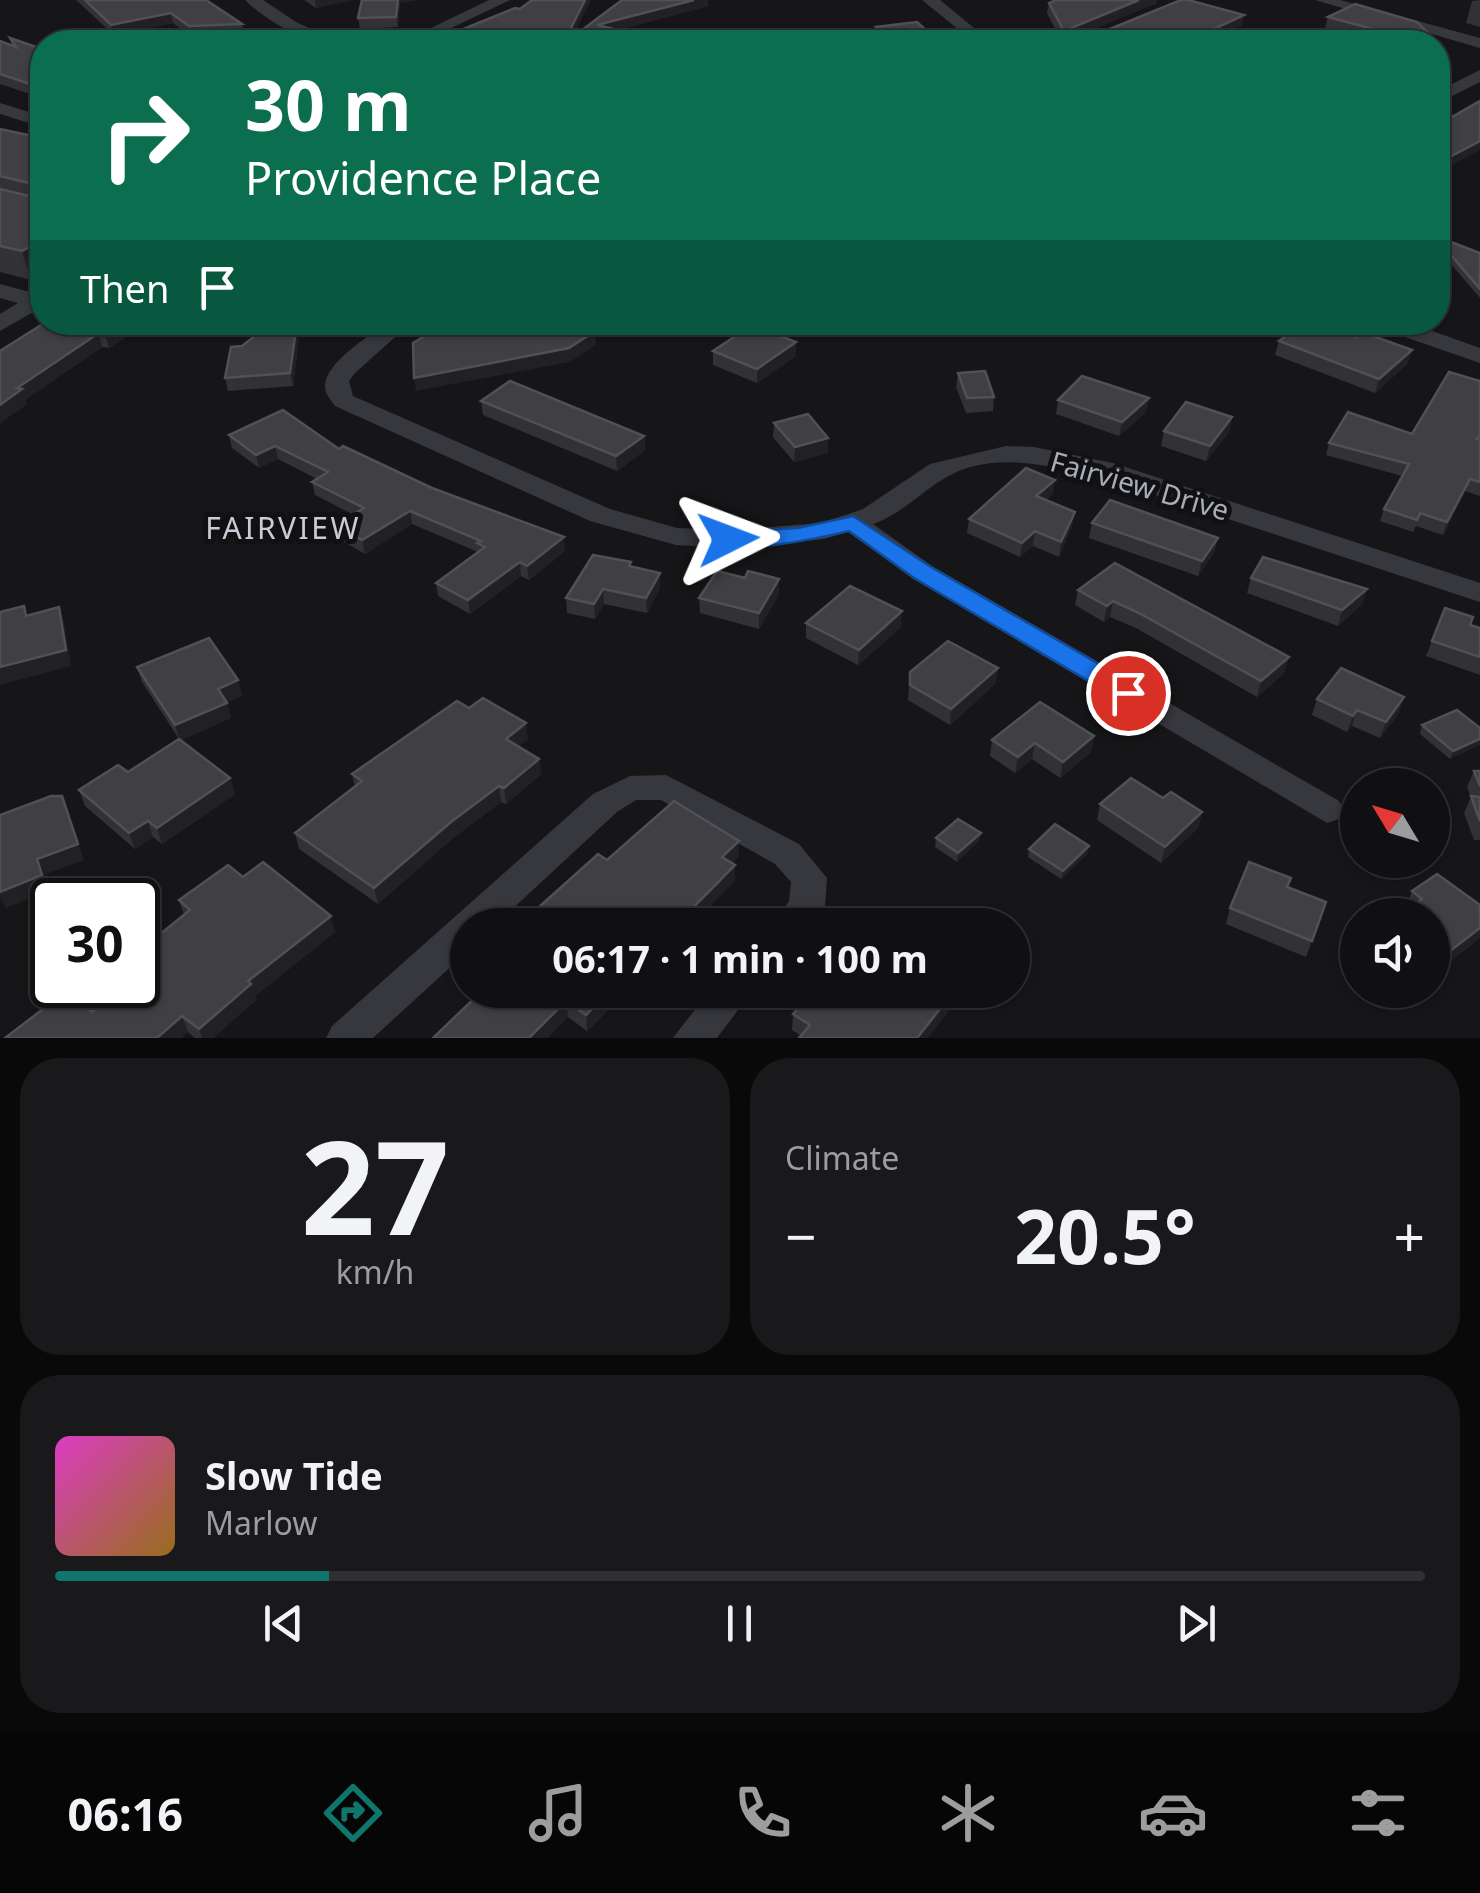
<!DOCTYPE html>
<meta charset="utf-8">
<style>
body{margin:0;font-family:"Noto Sans",sans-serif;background:#19191b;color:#f1f3f6;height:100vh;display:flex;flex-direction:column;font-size:38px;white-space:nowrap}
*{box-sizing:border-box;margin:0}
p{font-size:32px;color:#9c9d9f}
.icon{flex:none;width:55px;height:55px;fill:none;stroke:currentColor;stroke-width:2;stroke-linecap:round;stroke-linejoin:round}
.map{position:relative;height:1038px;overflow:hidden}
.side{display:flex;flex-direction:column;gap:20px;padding:20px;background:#09090a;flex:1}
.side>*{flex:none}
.guide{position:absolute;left:30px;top:30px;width:1420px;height:305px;border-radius:40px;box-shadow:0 2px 8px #0004,0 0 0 2px #303032;background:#0b6e4f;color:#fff;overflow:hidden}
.needle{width:65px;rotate:308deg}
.fabs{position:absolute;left:1340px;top:768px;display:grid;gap:20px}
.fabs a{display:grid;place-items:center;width:110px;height:110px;border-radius:50%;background:#101012;box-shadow:0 2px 8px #0004,0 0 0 2px #303032;font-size:50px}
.speed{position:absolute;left:30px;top:878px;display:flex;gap:20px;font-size:50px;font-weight:700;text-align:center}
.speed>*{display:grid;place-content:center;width:130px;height:130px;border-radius:50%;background:#101012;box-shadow:0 2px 8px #0004,0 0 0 2px #303032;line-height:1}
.speed .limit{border:5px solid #111;border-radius:15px;background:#fff;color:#111}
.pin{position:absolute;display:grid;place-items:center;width:85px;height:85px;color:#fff;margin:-42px;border:5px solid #fff;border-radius:50%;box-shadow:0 2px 10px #0007}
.me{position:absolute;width:110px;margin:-55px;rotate:87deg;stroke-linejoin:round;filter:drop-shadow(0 0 8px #0008)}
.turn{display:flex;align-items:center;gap:35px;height:210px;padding:0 50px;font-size:45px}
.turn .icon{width:130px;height:130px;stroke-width:2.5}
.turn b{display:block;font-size:70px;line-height:85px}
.then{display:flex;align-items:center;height:95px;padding:0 50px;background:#0003;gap:20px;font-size:38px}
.big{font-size:75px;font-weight:700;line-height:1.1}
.side .tile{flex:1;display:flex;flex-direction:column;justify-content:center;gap:15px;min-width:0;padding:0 35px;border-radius:40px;background:#19191b}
.side .dial{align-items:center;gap:0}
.dial b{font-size:130px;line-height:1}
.song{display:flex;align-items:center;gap:30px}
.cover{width:120px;height:120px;border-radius:15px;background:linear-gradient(135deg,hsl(310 70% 55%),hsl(40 70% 35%))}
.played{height:10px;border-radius:5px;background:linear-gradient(90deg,#0f766e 20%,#303032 20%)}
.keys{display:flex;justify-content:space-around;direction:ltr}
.heat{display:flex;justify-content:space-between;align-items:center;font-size:55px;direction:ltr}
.side .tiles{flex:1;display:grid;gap:20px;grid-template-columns:1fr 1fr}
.tile:last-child{grid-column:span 2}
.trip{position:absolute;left:450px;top:908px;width:580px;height:100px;border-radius:50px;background:#101012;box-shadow:0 2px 8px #0004,0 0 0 2px #303032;font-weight:700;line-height:100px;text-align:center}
.menu{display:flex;height:160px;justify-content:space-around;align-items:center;background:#060607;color:#9c9d9f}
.menu .icon{width:70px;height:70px}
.menu .on{color:#0f766e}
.menu b{font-size:45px;color:#f1f3f6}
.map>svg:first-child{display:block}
</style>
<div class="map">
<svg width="1480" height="1038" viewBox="0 0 1480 1038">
<rect width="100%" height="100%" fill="#161618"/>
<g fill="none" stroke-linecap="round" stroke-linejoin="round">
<g fill="#37383d" fill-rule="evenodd">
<path d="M245,0H263L296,22L339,42C306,44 269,23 245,0Z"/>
<polygon points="489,0 510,0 422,42 402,42"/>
<polygon points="922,0 940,0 991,42 974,42"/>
<polygon points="1315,0 1340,0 1480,38 1480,48"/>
<polygon points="709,30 715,32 715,38 686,42"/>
<polygon points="1480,70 1480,82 1438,103 1438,91"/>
<polygon points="0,103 42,116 42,127 0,114"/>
<polygon points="0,284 33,293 42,290 42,307 0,331 0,314 18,303 0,298"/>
<path d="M386,322H412L355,373L349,381L353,396L610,509L677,528L728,530L821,523L863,509L930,464L1006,446L1034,447L1113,463L1480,583V602L1098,476C1049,466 992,450 945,478C921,492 900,515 873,524L932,566L1339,801L1344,810L1339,819L1327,823L912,578L848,532L824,539L728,548L676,545L590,521L335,406C331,400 324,393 325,385C327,361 369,337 386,322Z"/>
<polygon points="1373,322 1407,322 1480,348 1480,363 1376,327"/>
<polygon points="666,775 799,844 827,878 825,906 813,925 773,925 789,901 791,882 775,864 661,800 636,800 617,812 495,925 468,925 468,951 373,1038 326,1038 332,1026 593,794 630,776"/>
<polygon points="710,990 753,990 717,1038 673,1038"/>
</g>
</g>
<g fill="#323236">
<polygon points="76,0 206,0 242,24 244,34 192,37 173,23 114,35"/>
<polygon points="304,0 352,0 316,8"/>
<polygon points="622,0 708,0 708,6 618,30 667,42 474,42 467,38 466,28 572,38"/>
<polygon points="1056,0 1157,0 1157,3 1079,35 1242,25 1207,42 1062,42 1047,13 1049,3"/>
<polygon points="1480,0 1480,27 1466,23 1472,1"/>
<polygon points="400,3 398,27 360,29 358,18"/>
<polygon points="1328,17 1437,42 1379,42 1325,28"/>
<polygon points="876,27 939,42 882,42 875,37"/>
<polygon points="10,38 42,49 42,98 0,84 0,41 12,45"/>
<polygon points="1438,43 1443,49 1440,60 1438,59"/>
<polygon points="0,129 42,138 31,280 0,272"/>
<polygon points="1438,237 1480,253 1480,298 1438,249"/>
<polygon points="46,322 148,322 109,348 102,347 25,400 27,404 0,423 0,351"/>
<polygon points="272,322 301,322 293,386 228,391 225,378 242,346"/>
<polygon points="1356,337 1412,350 1407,364 1375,393 1275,355 1279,341"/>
<polygon points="713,351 796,356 757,383 713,365"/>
<polygon points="958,373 994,397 993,411 966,413 956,387"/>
<polygon points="1480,381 1480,496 1465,491 1443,535 1416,526 1413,532 1380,521 1384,509 1402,476 1326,455 1329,443 1412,434"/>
<polygon points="1149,398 1146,412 1119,436 1056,414 1058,400"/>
<polygon points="481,401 644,436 645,450 617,471 483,415"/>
<polygon points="1232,417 1229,432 1206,461 1161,446 1164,431"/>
<polygon points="774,423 828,453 794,462 773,437"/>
<polygon points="229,435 339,449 565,551 529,580 521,576 470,614 438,596 436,583 478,552 412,524 365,554 339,539 336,526 354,515 315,495 312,482 317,479 278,459 259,468 232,448"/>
<polygon points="1053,494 1046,500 1075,512 1072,526 1059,557 1033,546 1020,557 967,533 969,519"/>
<polygon points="1092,523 1218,538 1214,553 1198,576 1089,538"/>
<polygon points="632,567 660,573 660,588 647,613 604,604 595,619 567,613 566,598"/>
<polygon points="1251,578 1367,589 1362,604 1338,626 1247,593"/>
<polygon points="1078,590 1289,657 1284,673 1257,697 1136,628 1110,617 1104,622 1075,605"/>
<polygon points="779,594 759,629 700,613 699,598"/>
<polygon points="806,623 901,627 858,665 806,638"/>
<polygon points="1480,628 1480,675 1426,656 1432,641"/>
<polygon points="137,667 238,680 242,696 227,702 231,718 181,740 230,778 235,794 162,844 153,837 135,849 85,806 79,790 128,772 179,739 142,682"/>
<polygon points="998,668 995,684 950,725 908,700 910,672"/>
<polygon points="1317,699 1399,713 1380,738 1352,726 1347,732 1312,715"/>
<polygon points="469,708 528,739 518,746 539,759 541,774 506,804 501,802 453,838 378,904 299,849 295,833 355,787 352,774"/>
<polygon points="1422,725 1480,728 1450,759 1420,734"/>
<polygon points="1094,736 1091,752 1060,778 1032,759 1015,773 990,756 992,740"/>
<polygon points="1474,771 1480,786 1480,840 1474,840 1464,813 1471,797 1467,787"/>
<polygon points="1163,798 1202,812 1198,828 1161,863 1097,820 1100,804"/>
<polygon points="981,833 979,841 957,862 935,847 936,838"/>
<polygon points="1089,846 1087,854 1061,879 1028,857 1029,849"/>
<polygon points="243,877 335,932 255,996 256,1000 213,1038 195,1038 188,1032 181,1038 5,1038 92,1012 138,985 138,952 184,915 179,900"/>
<polygon points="1288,887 1326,902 1306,957 1226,924 1230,908"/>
<polygon points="1412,891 1480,905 1480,938 1438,971 1432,967 1432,915 1406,908"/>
<polygon points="481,990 628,990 587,1031 568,1017 547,1038 433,1038 481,992"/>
<polygon points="793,1014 928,1038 801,1036 792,1030"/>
</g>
<g fill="#212124">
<polygon points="315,0 352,0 316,8"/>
<polygon points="398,0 419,0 400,3 398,27 396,17"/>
<polygon points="585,0 591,0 570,42 564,42"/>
<polygon points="694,0 708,0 708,6 598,35 597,25"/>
<polygon points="1139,0 1157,0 1157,3 1070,39 1067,42 1071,28"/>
<polygon points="171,13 173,23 114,35 111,25"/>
<polygon points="1244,15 1242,25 1207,42 1186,42"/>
<polygon points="1480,141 1480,150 1438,173 1438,163"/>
<polygon points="42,240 42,273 31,280 22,251"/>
<polygon points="124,322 148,322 109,348 105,335"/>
<polygon points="297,322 301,322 293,386 290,373"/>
<polygon points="595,331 596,345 570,362 416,391 414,378"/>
<polygon points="99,333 102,347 25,400 27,404 0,423 0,405 17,388"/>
<polygon points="796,342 796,356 757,383 757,369"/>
<polygon points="1412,350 1407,364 1375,393 1379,379"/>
<polygon points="1149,398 1146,412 1119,436 1122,422"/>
<polygon points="1232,417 1229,432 1206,461 1210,446"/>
<polygon points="644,436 645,450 617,471 616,456"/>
<polygon points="828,438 828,453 794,462 795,447"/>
<polygon points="275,446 278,459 259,468 256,455"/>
<polygon points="1470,479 1465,491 1443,535 1447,522"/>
<polygon points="1055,480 1053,494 1034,510 1036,496"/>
<polygon points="410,511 412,524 365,554 362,540"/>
<polygon points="1075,512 1072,526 1059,557 1061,542"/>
<polygon points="1035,531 1033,546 1020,557 1022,543"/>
<polygon points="564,537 565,551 529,580 527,566"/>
<polygon points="1218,538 1214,553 1198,576 1202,561"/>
<polygon points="520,562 521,576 470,614 468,600"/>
<polygon points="660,573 660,588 647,613 646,598"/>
<polygon points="779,579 779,594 759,629 759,613"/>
<polygon points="603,589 604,604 595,619 594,604"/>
<polygon points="1367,589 1362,604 1338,626 1342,610"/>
<polygon points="1113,601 1110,617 1104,622 1107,606"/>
<polygon points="59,607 64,622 71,666 0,685 0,667"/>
<polygon points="902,611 901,627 858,665 859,650"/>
<polygon points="1289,657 1284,673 1257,697 1261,681"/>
<polygon points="998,668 995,684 950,725 951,709"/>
<polygon points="238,680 242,696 222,704 218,689"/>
<polygon points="1404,697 1399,713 1380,738 1386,722"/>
<polygon points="227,703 231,718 180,741 175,725"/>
<polygon points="1357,710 1352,726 1347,732 1353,716"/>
<polygon points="526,723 528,739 508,755 506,739"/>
<polygon points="1094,736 1091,752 1060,778 1063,762"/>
<polygon points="1480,739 1480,745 1450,759 1453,751"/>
<polygon points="1035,743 1032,759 1015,773 1018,757"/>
<polygon points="539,759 541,774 506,804 504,788"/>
<polygon points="230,778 235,794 162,844 157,828"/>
<polygon points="499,786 501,802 453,838 378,904 374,888 451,822"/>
<polygon points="62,796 84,860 44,875 48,891 6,908 0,897 0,890 37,859"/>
<polygon points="1202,812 1198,828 1161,863 1165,847"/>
<polygon points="148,821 153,837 135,849 129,833"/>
<polygon points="981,833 979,841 957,862 958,853"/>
<polygon points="739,841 739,857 722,873 722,857"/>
<polygon points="1089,846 1087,854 1061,879 1063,871"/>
<polygon points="735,865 735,881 692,925 676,925"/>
<polygon points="331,916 335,932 255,996 256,1000 213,1038 202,1038 199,1029 248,981"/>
<polygon points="1480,928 1480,938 1438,971 1445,955"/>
<polygon points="611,990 628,990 587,1031 586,1015"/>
<polygon points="955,990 965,990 928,1038 917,1038"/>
<polygon points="566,1001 568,1017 547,1038 529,1038"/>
<polygon points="182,1016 188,1032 181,1038 157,1038"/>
</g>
<g fill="#3f3f44" stroke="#4f5156" stroke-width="2.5">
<polygon points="85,0 206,0 242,24 189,26 171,13 111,25"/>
<polygon points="362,0 398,0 396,17 358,18"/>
<polygon points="532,0 585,0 564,42 492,42 466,28 515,8 520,9"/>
<polygon points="622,0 694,0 597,25 667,42 566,42"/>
<polygon points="1056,0 1139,0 1071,28 1069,32 1072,35 1095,35 1181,0 1188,0 1244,15 1186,42 1164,42 1160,41 1157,42 1070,42 1049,3"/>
<polygon points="1355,4 1417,22 1437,42 1421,42 1328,17"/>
<polygon points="917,22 939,42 894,42 876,27"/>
<polygon points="235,32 272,42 231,42"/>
<polygon points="10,38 42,49 42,88 0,74 0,41 16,47"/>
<polygon points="1480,101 1480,141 1438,163 1438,125"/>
<polygon points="0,129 42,138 42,240 22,251 0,246 0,189 33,197 38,193 37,185 0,176"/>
<polygon points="1438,237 1480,253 1480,289 1438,240"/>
<polygon points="46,322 124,322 105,335 99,333 17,388 22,389 0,405 0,351"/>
<polygon points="272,322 297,322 290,373 225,378 231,347 242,346"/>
<polygon points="449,322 587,322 581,326 595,331 569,348 414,378 413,343"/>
<polygon points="1306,322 1324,322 1356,337 1362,332 1412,350 1379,379 1279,341"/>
<polygon points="752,325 796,342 757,369 713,351"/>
<polygon points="985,371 994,397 967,398 958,373"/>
<polygon points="1449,372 1480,381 1480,434 1477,439 1480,440 1480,482 1470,479 1447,522 1420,513 1417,520 1384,509 1409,464 1329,443 1348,412 1412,434"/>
<polygon points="1082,376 1149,398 1122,422 1058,400"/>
<polygon points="510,381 644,436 616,456 481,401"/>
<polygon points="1186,402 1232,417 1210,446 1164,431"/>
<polygon points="283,410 339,449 343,446 432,488 564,537 527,566 520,562 468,600 436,583 485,547 477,543 481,541 410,511 362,540 336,526 364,508 312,482 328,472 275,446 256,455 229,435"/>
<polygon points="808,414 828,438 795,447 774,423"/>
<polygon points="1026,468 1055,480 1036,496 1075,512 1061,542 1035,531 1022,543 969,519"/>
<polygon points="1110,500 1218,538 1202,561 1092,523"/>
<polygon points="593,555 631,562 629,566 660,573 646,598 603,589 594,604 566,598"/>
<polygon points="1263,557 1367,589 1342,610 1251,578"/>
<polygon points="1115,563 1289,657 1261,681 1139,613 1113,601 1107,606 1078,590"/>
<polygon points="717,571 745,578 748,571 779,579 759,613 699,598"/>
<polygon points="850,586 902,611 859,650 806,623"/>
<polygon points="24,606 26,616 59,607 66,650 0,667 0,612"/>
<polygon points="1445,608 1473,617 1470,625 1480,628 1480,657 1432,641"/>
<polygon points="209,638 238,680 218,689 227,703 175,725 137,667"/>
<polygon points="948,641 998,668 951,709 910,685 910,672"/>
<polygon points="1341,668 1404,697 1386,722 1357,710 1353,716 1317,699"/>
<polygon points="483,698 526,723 506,739 539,759 504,788 499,786 451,822 374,888 295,833 362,781 352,774 457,701 469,708"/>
<polygon points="1040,702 1094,736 1063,762 1035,743 1018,757 992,740"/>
<polygon points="1457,710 1480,728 1480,739 1453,751 1422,725"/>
<polygon points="179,739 230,778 157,828 148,821 129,833 79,790 118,765 128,772"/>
<polygon points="1474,771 1480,771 1480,786"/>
<polygon points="1131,778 1163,798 1171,792 1202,812 1165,847 1100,804"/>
<polygon points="51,796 62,796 78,844 37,859 42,875 0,892 0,815"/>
<polygon points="1471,796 1480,797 1480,821"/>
<polygon points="674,801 739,841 722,857 735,865 676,925 519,925 598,854 607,860"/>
<polygon points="958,819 981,833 958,853 936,838"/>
<polygon points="1055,824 1089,846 1063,871 1029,849"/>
<polygon points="263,862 331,916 248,981 251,984 199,1029 182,1016 157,1038 5,1038 68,990 92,1012 125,985 138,985 138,975 140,973 138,971 138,952 190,910 179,900 228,865 243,877"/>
<polygon points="1249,862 1291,878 1287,887 1326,902 1312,941 1230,908"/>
<polygon points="1437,874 1480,905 1480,928 1445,955 1432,945 1432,915 1401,915 1422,899 1412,891"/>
<polygon points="898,914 917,925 889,925"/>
<polygon points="483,990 611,990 586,1015 566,1001 529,1038 433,1038"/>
<polygon points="814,990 955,990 917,1038 799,1038 810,1025 793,1014"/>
</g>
<path fill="#1a73e8" stroke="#114b97" stroke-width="2.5" d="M853,516L931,567L1137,686L1141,693L1137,699H1119L914,578L849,531C823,537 734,558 716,539L728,532L798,528Z"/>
<g text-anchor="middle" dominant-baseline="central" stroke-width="10" stroke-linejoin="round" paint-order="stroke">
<g font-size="28" fill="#a8adb8" stroke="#111113">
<text transform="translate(1140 485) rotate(16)">Fairview Drive</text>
</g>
<g font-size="30" letter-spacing="2.5" fill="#c9ccd4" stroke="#111113">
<text x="283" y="527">FAIRVIEW</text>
</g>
</g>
</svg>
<div class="fabs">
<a><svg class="needle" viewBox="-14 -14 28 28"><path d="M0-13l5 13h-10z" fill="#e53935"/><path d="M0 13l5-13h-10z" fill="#9c9d9f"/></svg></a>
<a><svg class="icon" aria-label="sound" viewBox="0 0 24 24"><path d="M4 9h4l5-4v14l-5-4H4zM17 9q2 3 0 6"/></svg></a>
</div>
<div class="speed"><div class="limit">30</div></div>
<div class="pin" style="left:1128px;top:693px;background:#d93025"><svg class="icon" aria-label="arrive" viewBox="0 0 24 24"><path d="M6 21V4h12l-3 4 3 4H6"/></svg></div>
<svg class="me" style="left:728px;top:539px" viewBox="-20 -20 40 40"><path d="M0-17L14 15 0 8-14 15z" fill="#1a73e8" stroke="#fff" stroke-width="4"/></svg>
<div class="trip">06:17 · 1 min · 100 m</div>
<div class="guide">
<div class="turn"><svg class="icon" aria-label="right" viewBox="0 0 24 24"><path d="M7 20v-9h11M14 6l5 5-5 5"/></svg><div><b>30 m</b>Providence Place</div></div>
<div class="then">Then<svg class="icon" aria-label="arrive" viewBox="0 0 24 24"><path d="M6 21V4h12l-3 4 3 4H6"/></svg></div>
</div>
</div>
<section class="side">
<div class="tiles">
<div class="tile dial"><b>27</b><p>km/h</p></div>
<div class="tile"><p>Climate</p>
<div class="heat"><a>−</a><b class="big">20.5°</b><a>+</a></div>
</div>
<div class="tile">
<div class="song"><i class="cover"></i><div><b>Slow Tide</b><p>Marlow</p></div></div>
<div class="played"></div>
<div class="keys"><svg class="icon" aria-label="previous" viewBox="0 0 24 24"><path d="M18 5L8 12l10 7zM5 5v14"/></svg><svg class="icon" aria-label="pause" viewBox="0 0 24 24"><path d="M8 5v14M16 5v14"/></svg><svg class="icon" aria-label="next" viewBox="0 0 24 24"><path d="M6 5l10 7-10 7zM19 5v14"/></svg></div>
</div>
</div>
</section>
<nav class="menu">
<b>06:16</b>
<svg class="icon on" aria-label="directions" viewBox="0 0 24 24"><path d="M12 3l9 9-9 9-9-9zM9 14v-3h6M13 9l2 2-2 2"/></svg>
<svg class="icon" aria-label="music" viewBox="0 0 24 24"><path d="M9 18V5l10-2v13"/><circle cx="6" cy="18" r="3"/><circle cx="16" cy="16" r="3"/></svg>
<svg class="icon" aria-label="phone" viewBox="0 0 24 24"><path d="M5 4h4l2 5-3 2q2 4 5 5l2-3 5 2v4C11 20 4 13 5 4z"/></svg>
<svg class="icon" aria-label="climate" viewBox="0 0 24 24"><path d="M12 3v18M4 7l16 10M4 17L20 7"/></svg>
<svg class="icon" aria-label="car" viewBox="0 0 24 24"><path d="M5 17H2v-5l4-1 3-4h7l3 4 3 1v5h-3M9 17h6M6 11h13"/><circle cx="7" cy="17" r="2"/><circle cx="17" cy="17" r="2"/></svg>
<svg class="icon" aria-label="filters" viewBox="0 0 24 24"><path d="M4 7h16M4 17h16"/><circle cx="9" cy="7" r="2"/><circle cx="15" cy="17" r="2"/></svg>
</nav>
